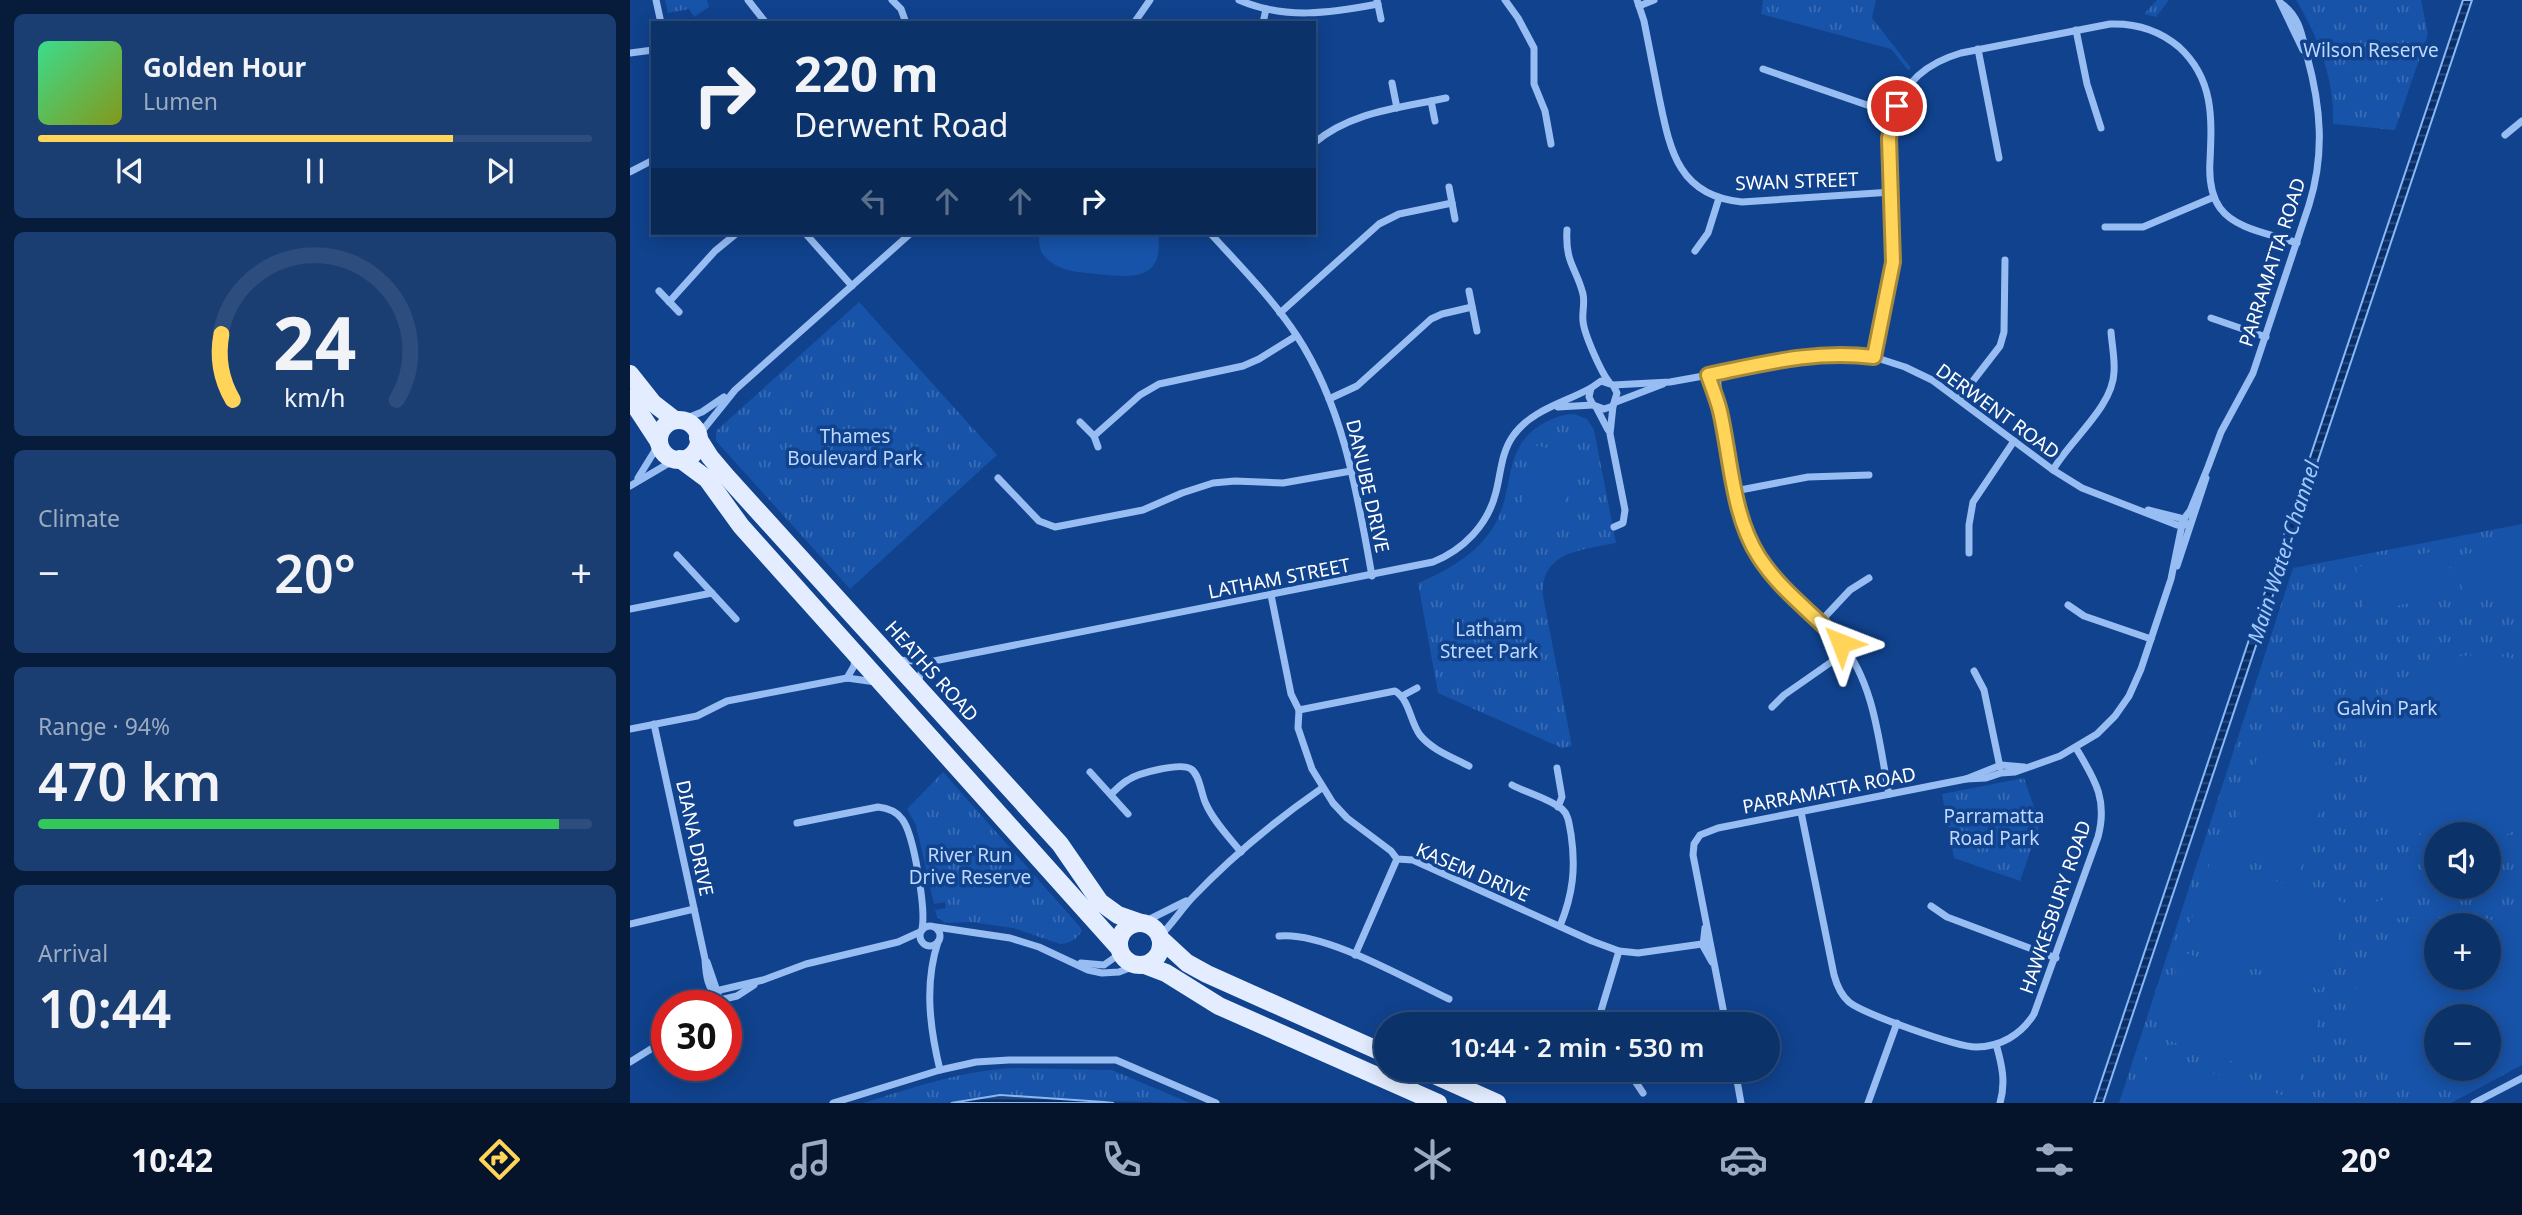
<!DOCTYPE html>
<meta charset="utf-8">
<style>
body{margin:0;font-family:"Noto Sans",sans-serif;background:#1a3e72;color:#f1f3f6;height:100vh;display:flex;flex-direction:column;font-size:26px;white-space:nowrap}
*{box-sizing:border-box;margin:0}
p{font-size:23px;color:#9aaac1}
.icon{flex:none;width:38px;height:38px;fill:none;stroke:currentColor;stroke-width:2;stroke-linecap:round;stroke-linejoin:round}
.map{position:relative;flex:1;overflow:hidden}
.sheet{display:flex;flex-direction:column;gap:14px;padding:14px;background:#071c3a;width:630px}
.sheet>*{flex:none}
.banner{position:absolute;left:21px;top:21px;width:665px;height:214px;border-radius:0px;box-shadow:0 4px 18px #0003,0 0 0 2px #2c4d7e;background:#0c326a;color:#f1f3f6;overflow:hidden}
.fabs{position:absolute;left:1794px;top:822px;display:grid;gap:14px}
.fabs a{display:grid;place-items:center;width:77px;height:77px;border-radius:50%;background:#0c326a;box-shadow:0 4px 18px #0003,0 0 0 2px #2c4d7e;font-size:35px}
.speed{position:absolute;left:21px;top:990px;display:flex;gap:14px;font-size:35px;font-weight:700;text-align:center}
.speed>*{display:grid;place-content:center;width:91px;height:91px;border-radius:50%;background:#0c326a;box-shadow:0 4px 18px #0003,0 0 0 2px #2c4d7e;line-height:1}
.speed .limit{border:10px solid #d22;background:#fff;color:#111}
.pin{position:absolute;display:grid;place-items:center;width:60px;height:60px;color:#fff;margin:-30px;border:4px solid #fff;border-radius:50%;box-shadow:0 2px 7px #0007}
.me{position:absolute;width:77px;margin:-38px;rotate:315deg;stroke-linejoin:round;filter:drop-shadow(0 0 5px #0008)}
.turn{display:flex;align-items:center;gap:24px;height:147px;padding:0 28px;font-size:32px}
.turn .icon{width:91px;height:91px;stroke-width:2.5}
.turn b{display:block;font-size:49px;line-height:60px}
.lanes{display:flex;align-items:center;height:66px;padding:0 28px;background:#0003;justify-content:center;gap:35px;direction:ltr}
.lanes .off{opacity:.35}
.big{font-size:52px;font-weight:600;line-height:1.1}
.sheet .tile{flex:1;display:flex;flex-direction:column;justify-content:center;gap:10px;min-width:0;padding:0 24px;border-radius:10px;background:#1a3e72}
.sheet .dial{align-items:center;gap:0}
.dial svg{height:182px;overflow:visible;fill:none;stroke:#2c4d7e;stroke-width:7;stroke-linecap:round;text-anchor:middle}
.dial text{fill:#f1f3f6;stroke:none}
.song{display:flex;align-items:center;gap:21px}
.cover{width:84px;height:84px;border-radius:10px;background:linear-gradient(135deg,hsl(150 70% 55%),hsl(70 70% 35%))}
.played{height:7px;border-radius:4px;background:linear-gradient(90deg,#ffd459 75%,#2c4d7e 75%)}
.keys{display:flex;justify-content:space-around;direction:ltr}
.heat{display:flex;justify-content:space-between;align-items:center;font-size:38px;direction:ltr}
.charge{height:10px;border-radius:5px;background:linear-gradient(90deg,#34c759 94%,#2c4d7e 0)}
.trip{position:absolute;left:744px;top:1012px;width:406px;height:70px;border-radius:35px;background:#0c326a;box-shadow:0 4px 18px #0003,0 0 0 2px #2c4d7e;font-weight:600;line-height:70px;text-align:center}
.dock{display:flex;height:112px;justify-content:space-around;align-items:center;background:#05142a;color:#9aaac1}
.dock .icon{width:49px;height:49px}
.dock .selected{color:#ffd459}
.dock b{font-size:32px;color:#f1f3f6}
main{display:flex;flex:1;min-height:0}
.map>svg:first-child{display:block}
</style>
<main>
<section class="sheet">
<div class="tile">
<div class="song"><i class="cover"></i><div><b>Golden Hour</b><p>Lumen</p></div></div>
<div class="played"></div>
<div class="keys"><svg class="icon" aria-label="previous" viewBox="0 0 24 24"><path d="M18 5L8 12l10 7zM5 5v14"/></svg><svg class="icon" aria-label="pause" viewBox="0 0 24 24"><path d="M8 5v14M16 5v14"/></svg><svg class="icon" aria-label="next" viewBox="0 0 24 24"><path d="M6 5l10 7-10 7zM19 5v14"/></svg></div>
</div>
<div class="tile dial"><svg viewBox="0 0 100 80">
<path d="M14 69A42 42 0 1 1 86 69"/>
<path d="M14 69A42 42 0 0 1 9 40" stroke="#ffd459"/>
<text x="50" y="56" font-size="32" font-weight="700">24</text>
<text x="50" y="72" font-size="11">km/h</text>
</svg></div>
<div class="tile"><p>Climate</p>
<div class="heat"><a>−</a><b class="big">20°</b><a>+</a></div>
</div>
<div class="tile"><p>Range · 94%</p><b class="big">470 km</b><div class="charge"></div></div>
<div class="tile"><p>Arrival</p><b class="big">10:44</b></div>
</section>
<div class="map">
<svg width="1892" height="1103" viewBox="0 0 1892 1103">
<defs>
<pattern id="grass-tufts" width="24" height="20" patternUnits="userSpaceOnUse" patternTransform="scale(1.75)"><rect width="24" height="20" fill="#1753a8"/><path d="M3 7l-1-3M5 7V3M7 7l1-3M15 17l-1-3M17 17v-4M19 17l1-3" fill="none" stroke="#3a6db5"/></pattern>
<pattern id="water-rules" width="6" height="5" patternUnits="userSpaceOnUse" patternTransform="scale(1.75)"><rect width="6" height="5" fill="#092f69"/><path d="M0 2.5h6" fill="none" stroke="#2e4e80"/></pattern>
</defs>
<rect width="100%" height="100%" fill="#10428d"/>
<g fill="url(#grass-tufts)" fill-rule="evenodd">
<polygon points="35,0 77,0 79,7 64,17 59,9 38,13"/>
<polygon points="1133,0 1246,0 1242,18 1281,68 1278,70 1261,49 1131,14"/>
<polygon points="1527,0 1539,0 1526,17 1514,14"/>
<path d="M1666,0H1791L1798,34L1765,130L1703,124C1705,81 1688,36 1666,0Z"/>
<polygon points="229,302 367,455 220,589 86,441 86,431"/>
<path d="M944,414L957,419L964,430L986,543C953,550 910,551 913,596L942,746L932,748L808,693L788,583C817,571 847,554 864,526C885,491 872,450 909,426C920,419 931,414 944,414Z"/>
<path d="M1892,524V1065L1821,1103H1489L1663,568ZM1806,835H1858V887H1806ZM1806,926H1858V978H1806ZM1806,1017H1858V1069H1806Z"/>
<path d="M313,772L450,927L452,931C447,939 439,944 430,944L383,928L341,922L315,923L307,917L305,910L316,908L315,902L304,904L286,825L277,809Z"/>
<polygon points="1394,778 1410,824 1390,881 1324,858 1312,794"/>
<path d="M385,1068L482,1070L560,1103L341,1098L321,1103H233C283,1088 332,1070 385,1068Z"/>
</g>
<g fill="#1753a8" fill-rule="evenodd">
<path d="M409,233H528C535,281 502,278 467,274C448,272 431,272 416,258C409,252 409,242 409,233Z"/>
<polygon points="902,445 943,453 930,526 889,518"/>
<polygon points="1892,543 1892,588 1834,599 1826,556"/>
<polygon points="1816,549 1825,594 1735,612 1726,567"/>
<path d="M1862,654L1892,661V828L1859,841L1858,835H1806V839C1790,834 1771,826 1759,814C1711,766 1739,694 1794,666C1816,655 1839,656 1862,654Z"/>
<polygon points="1635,734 1707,758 1668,877 1596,853"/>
<polygon points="1581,860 1719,904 1691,990 1553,945"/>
<polygon points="1776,869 1780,889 1739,898 1735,877"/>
<polygon points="1781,894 1785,915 1744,923 1740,903"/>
<circle cx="368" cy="904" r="9"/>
<path d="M1838,915C1858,918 1875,923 1892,934V1048C1860,1087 1797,1095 1755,1069C1748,1065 1738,1059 1734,1052C1729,1044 1722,1027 1721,1017C1718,983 1748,945 1776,930C1795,919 1816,916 1838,915ZM1806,926H1858V978H1806ZM1806,1017H1858V1069H1806Z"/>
<polygon points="1552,952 1695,999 1668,1083 1525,1036"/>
<polygon points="1519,1053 1664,1099 1663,1103 1502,1103"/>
</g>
<g fill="url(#water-rules)" stroke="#88b8f6" stroke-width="2">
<polygon points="1833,0 1842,0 1473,1103 1464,1103"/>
<polygon points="370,1095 474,1102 484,1103 321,1103"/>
</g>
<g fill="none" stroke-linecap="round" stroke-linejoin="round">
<g stroke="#97bdf3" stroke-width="7">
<polyline points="26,0 31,23"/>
<polyline points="118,0 136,23"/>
<polyline points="262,0 271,9 276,23"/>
<path d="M609,0C655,20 700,13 748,4"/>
<polyline points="747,0 751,19"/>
<polyline points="875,0 888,18 904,48 904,84 915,111 921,144"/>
<path d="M1007,0L1014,21C1019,46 1024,71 1029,97C1040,150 1048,196 1112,202L1262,192"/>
<polyline points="1649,0 1673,50"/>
<polyline points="1009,6 1024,0"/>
<polyline points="504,23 520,0"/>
<polyline points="633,23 636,9"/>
<polyline points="1446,30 1457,84 1471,128"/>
<polyline points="1348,49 1369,158"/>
<polyline points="0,53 23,50"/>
<polyline points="1133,69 1263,114"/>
<polyline points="762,83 767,108"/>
<polyline points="801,101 805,121"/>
<polyline points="1875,135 1892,121"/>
<path d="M684,143C722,111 770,108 816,98"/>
<polyline points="0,172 23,160"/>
<polyline points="819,187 825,219"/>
<polyline points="1475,227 1513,227 1584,197"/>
<path d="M937,230C935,263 946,267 953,294C955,303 952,312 953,321C954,334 971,372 979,382"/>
<polyline points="175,233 222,286"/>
<path d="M580,233C610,266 642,298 667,336C714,408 727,493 742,576"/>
<polyline points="1065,251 1078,233 1089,198"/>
<polyline points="29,291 49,312"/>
<polyline points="839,291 847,331"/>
<polyline points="39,302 85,251 107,233"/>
<polyline points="650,313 749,224 769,214 822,203"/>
<polyline points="1581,318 1636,337"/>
<path d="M1244,357C1251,323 1263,287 1264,253C1266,176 1231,82 1331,53L1480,24C1506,23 1529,30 1549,47C1584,79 1582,118 1580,161C1579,177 1580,194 1590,208C1606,230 1642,234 1667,243"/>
<polyline points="1087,373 1089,398"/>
<path d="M1078,375C1082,387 1087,399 1090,411C1101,456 1101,508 1124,550C1145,588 1184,611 1211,643C1245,684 1249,744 1259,794"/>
<polyline points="983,385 987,393 983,406 974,409 963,405 959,397 961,388 971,381 983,385 1040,382 1196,354 1244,357 1275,367 1302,380 1423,470 1452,488 1547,525 1559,525"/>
<polyline points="699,399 727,386 801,319 812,314 842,307"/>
<polyline points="1329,399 1370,346 1374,332 1375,260"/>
<polyline points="986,402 1033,384"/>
<polyline points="983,406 980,434 995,510 993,523 984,527"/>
<polyline points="928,407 963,405"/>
<polyline points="966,407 978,430"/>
<polyline points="52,420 72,412 94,397"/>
<polyline points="450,422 464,436 468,447"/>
<polyline points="68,436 105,390 281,233"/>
<polyline points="464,436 510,395 529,384 613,366 629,359 666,336"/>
<path d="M1423,470C1440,440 1483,407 1484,372C1485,359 1482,345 1481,332"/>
<polyline points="8,478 29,444"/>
<polyline points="368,478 409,521 425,527 513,510 552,493 583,483 605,481 653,483 721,471"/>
<polyline points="0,486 46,459"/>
<polyline points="1105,491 1178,477 1239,475"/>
<polyline points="1518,510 1550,518 1556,523"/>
<polyline points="1339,553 1339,525 1343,502 1384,441"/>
<polyline points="47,555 106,619"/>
<polyline points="1547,566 1576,478"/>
<polyline points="641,595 661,694 669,710 668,728 682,769 703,803 717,818 761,851 767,859 783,860 962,941 989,951 1008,953 1079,943"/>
<polyline points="1438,605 1454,616 1521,639"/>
<polyline points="0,609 82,593"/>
<polyline points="1190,622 1220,590 1239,578"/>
<path d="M268,660L299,662L803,562C833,550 858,525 866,492C871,473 871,453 883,436C901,410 934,403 961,388"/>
<polyline points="1344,671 1354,690 1370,767"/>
<polyline points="217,678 224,666 225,656"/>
<polyline points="288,682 292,670 299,662"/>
<polyline points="772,696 787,688"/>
<polyline points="1142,707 1154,695 1217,651"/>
<path d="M669,710L765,691C780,700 780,722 790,735C802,750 822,757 839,766"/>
<path d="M24,724L75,959C76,976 77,988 90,1000"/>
<polyline points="0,729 67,716 97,701 217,678 246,682"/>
<polyline points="927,768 932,797 928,807"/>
<polyline points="460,772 498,814"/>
<path d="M1336,779L1356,778L1371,773L1385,772L1430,756L1467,734L1485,716L1499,696L1511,669L1541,579L1553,520L1560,511L1578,467L1591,432L1623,373L1679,205C1695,154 1691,107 1677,56C1672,36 1670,17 1652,4"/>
<path d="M882,785C897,793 918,798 932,809C939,815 939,825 941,834C946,868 943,894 930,926"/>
<path d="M481,794C487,789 492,783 498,780C508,773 551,762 561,769C570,775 571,794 576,804C584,822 599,837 611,852"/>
<path d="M1171,812L1204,975C1207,986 1211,995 1219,1002C1234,1014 1327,1047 1346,1047C1370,1047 1391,1035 1404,1014L1468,837C1478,799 1465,780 1446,748"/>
<path d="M167,823L248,807C258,808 266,811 272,819C284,834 296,910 292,929"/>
<polyline points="1301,906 1317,917 1426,958"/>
<polyline points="512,923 556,901"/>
<polyline points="0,924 64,909"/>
<circle cx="300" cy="936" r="10"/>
<polyline points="306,927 380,938 409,947 458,970 472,973 489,972 507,965"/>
<polyline points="1075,928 1073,946 1082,962"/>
<path d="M530,936C542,924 551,910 562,898C601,857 646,820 692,788"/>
<path d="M649,936C694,931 776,979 819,999"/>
<path d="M308,942C294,984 300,1029 310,1070"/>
<polyline points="725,955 767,859"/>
<polyline points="77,962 88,994"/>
<polyline points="451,963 474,965 491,953"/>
<polyline points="74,1006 83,994 90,990 133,980 176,964 268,942 290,932"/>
<polyline points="84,1006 90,1000 107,996 124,985"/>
<polyline points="860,1014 881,1024"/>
<polyline points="967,1024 989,951"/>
<polyline points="1096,1024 1063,855 1064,844 1070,835 1088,828 1336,779 1371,765 1394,767"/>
<path d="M1366,1044C1372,1065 1376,1082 1370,1103"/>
<polyline points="0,1062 37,1039"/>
<polyline points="980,1069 1005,1081 1013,1093"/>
<polyline points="1105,1069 1111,1103"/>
<polyline points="203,1103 310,1070 346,1062 379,1060 486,1060 586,1103"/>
<polyline points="1238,1103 1267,1023"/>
<polyline points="1844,1103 1892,1078"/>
</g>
<g stroke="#e3edff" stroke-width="18">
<polyline points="0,374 23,403 45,420"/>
<polyline points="0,398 29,442"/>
<circle cx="49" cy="440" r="20"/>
<polyline points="68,438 80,457 97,477 430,844 470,902 488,915 511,923"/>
<polyline points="50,459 77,479 111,526 489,948"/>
<circle cx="510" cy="944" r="21"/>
<polyline points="531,939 557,963 577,974 756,1054"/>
<polyline points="515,965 536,973 589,1006 808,1103"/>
<polyline points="791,1069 867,1103"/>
</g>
</g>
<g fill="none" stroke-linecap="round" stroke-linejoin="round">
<g stroke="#a68a3a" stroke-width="18">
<path id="route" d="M1211,643C1184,614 1150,590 1129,557C1102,515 1101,459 1090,411C1087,399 1082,387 1078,375C1136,363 1184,350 1244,357L1263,262L1259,138L1267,106"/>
</g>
<use href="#route" stroke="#ffd459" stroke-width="12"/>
</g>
<g text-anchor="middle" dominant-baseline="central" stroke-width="7" stroke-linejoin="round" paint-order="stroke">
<g font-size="19" fill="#bed9fd" stroke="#10428d">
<text x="1741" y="50">Wilson Reserve</text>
<text x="225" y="436">Thames<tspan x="225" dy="22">Boulevard Park</tspan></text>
<text x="859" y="629">Latham<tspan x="859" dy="22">Street Park</tspan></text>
<text x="1757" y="708">Galvin Park</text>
<text x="1364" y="816">Parramatta<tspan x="1364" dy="22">Road Park</tspan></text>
<text x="340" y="855">River Run<tspan x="340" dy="22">Drive Reserve</tspan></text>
</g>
<g font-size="19" fill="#fff" stroke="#10428d">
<text transform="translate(1167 181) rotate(-2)">SWAN STREET</text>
<text transform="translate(1642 262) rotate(-72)">PARRAMATTA ROAD</text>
<text transform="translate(1368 411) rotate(36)">DERWENT ROAD</text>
<text transform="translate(738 486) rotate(77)">DANUBE DRIVE</text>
<text transform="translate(649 578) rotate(-11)">LATHAM STREET</text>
<text transform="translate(302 671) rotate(48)">HEATHS ROAD</text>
<text transform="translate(1199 790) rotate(-11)">PARRAMATTA ROAD</text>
<text transform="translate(65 838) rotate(78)">DIANA DRIVE</text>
<text transform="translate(843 872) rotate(23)">KASEM DRIVE</text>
<text transform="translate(1425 907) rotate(-71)">HAWKESBURY ROAD</text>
</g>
<g font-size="21" font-style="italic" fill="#a3c8fa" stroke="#10428d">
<text transform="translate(1653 552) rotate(-72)">Main Water Channel</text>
</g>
</g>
</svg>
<div class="fabs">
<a><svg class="icon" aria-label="sound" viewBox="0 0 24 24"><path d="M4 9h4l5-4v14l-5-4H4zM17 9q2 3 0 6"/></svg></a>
<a>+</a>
<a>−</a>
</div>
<div class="speed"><div class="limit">30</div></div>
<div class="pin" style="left:1267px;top:106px;background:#d93025"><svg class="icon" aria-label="arrive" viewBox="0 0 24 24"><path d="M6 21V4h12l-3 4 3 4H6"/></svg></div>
<svg class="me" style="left:1211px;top:643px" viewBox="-20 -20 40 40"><path d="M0-17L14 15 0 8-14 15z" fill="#ffd459" stroke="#fff" stroke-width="4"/></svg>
<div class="trip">10:44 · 2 min · 530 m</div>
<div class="banner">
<div class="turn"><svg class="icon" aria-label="right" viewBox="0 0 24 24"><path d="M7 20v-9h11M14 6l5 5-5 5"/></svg><div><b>220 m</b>Derwent Road</div></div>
<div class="lanes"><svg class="icon off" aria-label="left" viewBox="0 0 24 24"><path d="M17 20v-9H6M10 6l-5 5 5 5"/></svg><svg class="icon off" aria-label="ahead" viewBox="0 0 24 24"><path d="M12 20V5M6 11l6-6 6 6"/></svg><svg class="icon off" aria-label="ahead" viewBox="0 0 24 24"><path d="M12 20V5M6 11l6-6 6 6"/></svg><svg class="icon" aria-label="right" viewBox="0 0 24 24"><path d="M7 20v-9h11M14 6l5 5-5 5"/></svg></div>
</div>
</div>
</main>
<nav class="dock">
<b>10:42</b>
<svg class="icon selected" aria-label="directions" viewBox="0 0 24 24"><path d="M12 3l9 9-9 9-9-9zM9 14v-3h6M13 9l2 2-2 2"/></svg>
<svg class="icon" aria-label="music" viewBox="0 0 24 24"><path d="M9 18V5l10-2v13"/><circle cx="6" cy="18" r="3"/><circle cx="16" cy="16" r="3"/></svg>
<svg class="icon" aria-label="phone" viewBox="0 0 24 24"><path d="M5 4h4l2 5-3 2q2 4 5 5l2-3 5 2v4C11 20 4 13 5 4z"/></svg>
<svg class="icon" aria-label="climate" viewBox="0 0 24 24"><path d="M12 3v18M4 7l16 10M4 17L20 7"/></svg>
<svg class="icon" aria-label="car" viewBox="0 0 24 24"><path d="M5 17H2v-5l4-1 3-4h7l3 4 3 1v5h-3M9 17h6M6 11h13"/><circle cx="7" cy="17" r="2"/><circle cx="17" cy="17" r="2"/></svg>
<svg class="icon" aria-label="filters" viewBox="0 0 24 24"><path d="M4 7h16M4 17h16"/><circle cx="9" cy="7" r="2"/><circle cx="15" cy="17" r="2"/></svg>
<b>20°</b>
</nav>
